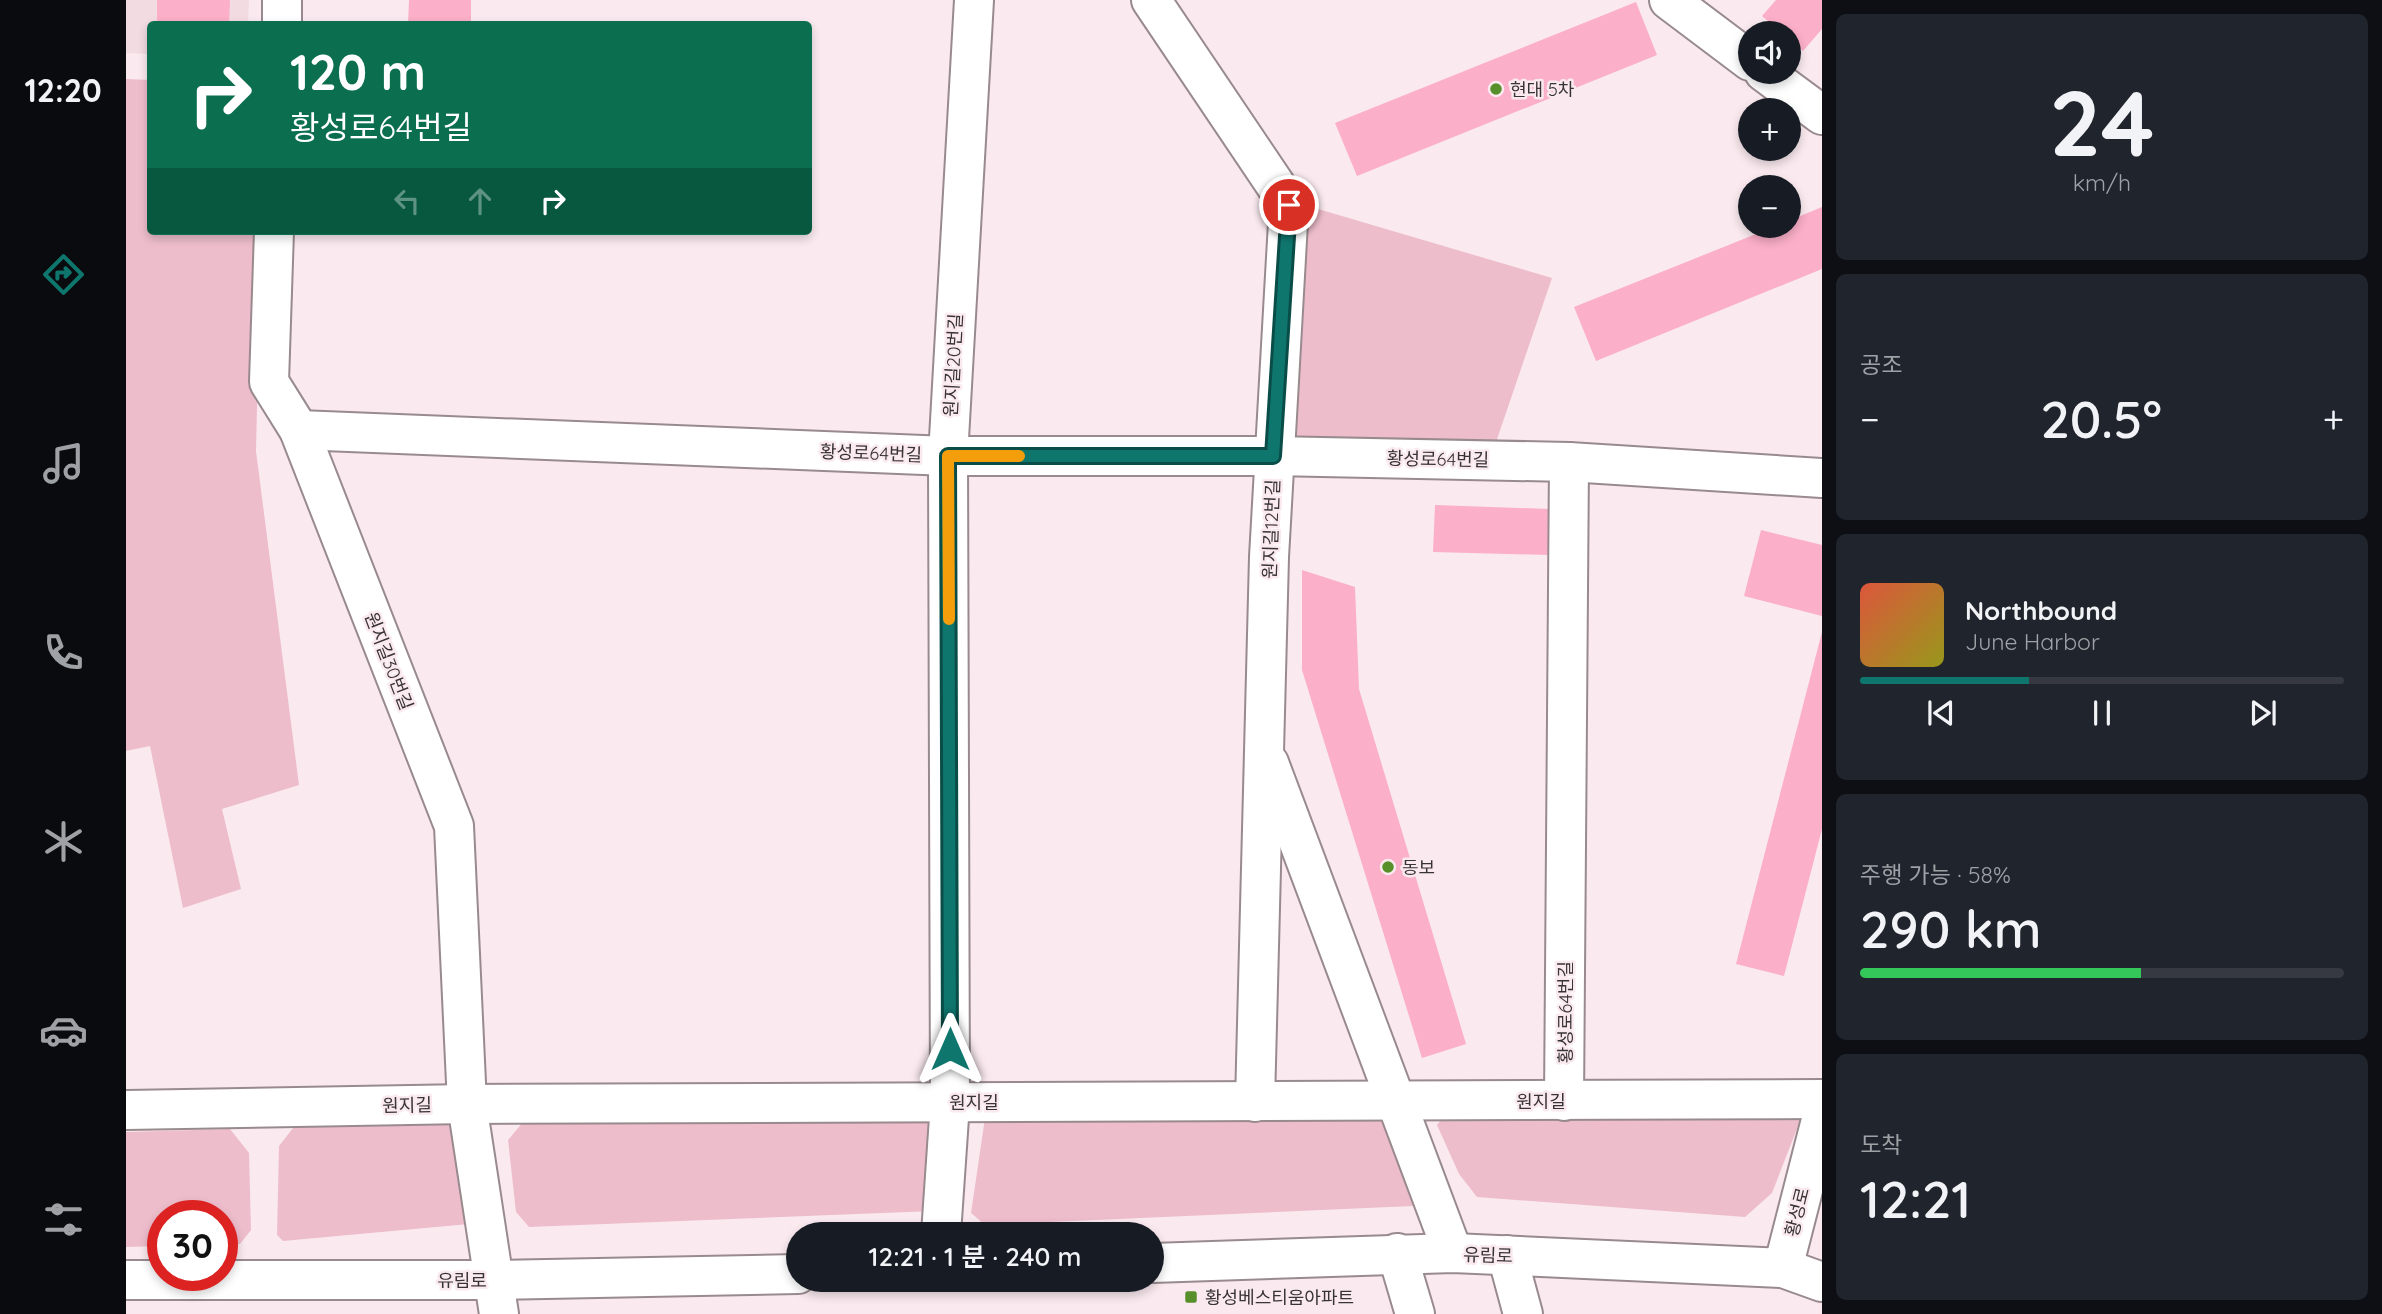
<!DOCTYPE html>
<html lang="ko">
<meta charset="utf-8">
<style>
body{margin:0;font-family:Quicksand,"Noto Sans KR",sans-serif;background:#20242c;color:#f1f3f6;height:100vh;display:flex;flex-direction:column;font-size:26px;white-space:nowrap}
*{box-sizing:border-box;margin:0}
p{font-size:23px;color:#9ea1a6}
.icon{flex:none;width:38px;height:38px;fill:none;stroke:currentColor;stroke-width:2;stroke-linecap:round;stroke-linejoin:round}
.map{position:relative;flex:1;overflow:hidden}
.details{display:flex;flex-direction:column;gap:14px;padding:14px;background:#0d0f14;width:560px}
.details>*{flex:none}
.banner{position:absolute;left:21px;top:21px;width:665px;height:214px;border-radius:7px;box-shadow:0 4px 10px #0003;background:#0b6e4f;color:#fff;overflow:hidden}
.controls{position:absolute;left:1612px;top:21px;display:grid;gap:14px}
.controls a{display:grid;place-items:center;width:63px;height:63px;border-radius:50%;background:#171b24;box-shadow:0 4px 10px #0003;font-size:35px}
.speed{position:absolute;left:21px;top:1200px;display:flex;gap:14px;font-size:35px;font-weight:700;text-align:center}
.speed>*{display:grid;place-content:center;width:91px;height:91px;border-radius:50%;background:#171b24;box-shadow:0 4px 10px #0003;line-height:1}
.speed .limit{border:10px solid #d22;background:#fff;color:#111}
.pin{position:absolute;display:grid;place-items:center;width:60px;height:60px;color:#fff;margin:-30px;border:4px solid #fff;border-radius:50%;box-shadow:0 2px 7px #0007}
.me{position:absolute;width:77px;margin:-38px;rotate:0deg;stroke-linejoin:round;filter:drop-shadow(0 0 5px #0008)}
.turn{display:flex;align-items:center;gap:24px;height:147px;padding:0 28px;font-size:32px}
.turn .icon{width:91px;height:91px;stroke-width:2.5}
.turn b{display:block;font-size:49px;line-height:60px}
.lanes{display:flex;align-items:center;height:66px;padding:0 28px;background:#0003;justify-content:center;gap:35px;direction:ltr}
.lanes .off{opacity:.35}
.big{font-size:52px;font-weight:600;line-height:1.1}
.details .tile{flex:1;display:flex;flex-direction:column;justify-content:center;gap:10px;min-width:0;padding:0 24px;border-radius:10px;background:#20242c}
.details .dial{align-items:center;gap:0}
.dial b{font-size:91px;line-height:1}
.song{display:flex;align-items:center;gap:21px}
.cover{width:84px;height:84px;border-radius:10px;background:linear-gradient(135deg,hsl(10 70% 55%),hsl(60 70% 35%))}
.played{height:7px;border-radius:4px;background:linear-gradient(90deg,#0f766e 35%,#363941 35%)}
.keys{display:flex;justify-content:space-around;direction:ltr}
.heat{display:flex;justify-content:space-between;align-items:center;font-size:38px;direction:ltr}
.charge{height:10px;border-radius:5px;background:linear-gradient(90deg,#34c759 58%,#363941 0)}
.trip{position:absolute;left:660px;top:1222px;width:378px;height:70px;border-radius:35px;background:#171b24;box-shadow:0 4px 10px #0003;font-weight:600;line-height:70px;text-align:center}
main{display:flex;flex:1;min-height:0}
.menu{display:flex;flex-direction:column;width:126px;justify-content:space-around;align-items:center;background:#090b0e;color:#9ea1a6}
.menu .icon{width:49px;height:49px}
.menu .on{color:#0f766e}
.menu b{font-size:32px;color:#f1f3f6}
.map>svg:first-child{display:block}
</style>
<main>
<nav class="menu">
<b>12:20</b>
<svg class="icon on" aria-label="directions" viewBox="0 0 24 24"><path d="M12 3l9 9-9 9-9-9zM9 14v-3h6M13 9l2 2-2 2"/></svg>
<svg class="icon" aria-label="music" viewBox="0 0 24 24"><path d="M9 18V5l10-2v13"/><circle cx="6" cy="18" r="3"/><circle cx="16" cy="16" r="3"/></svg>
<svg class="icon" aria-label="phone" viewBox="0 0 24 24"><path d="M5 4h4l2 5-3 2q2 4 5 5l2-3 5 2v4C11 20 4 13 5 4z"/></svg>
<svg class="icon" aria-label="climate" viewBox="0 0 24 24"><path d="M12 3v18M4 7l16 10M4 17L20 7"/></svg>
<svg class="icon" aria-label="car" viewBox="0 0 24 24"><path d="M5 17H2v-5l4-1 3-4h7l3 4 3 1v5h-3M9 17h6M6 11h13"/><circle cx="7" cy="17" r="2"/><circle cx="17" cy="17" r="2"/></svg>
<svg class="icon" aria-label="filters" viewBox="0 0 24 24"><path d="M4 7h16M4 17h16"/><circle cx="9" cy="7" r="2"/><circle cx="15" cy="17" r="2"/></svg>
</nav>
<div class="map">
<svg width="1696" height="1314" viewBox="0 0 1696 1314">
<rect width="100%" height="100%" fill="#faeaef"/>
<polygon fill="#f3dbe2" points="0,0 123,0 122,24 24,24 24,54 0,53"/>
<g fill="#eebdcc">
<polygon points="0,79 24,80 24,231 135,231 130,451 173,785 96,809 115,889 57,908 24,746 0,751"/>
<polygon points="1182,206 1426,278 1368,448 1164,443"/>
<polygon points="1324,1108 1665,1111 1674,1121 1646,1193 1619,1217 1351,1197 1333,1174 1311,1125"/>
<polygon points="1267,1111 1290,1197 1287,1206 859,1225 845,1213 859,1118"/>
<polygon points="811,1121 808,1211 403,1227 390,1212 382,1140 397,1122"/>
<polygon points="322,1122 340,1133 354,1223 157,1241 151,1235 153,1146 171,1123"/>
<polygon points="104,1129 123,1153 125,1230 114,1244 96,1244 96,1216 37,1216 37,1246 0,1247 0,1132"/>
</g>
<g fill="#fbafc8">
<polygon points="31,0 104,0 103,24 31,24"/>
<polygon points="283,0 345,0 345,24 282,24"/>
<polygon points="1650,0 1696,0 1696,29 1677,51 1662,39 1662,33 1656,33 1636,16"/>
<polygon points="1510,2 1531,55 1231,176 1209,123"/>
<polygon points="1696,207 1696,269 1470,361 1448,307 1650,226 1662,226 1662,221"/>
<polygon points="1309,505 1423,509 1422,555 1307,552"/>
<polygon points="1635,530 1696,545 1696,616 1618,596"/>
<polygon points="1176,570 1229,587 1233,689 1340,1044 1296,1058 1176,670"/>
<polygon points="1696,632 1696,829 1658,976 1610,964"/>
</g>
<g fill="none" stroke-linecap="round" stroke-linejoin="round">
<g stroke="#988a8e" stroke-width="42">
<g id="minor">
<polyline points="1025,0 1163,205 1143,557 1129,1102"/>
<polyline points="1543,0 1624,61"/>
<polyline points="156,24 156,0"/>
<polyline points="1638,72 1696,115"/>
<polyline points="148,231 143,382 173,430 328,826 341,1104 373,1314"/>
<polyline points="173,430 822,456 1147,456 1443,462 1696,478"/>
<polyline points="1143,763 1327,1253"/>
<polyline points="1438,1101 1443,462"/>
<polyline points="0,1110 341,1104 1696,1099"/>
<polyline points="815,1234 824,1103 822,456 848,0"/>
<polyline points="1271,1253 1289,1314"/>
<polyline points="1381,1255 1397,1314"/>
<polyline points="1026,1263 1327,1253 1657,1268 1696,1282"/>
<polyline points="1657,1268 1696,1116"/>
<polyline points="0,1280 368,1280 672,1274"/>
</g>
</g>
<use href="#minor" stroke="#fff" stroke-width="38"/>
</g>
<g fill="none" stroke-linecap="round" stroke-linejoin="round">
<g stroke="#0a4d48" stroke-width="18">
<polyline id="route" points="824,1049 822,456 1147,456 1163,205"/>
</g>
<use href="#route" stroke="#0f766e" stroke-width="12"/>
<polyline stroke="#f59e0b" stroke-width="12" points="823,619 822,456 893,456"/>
</g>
<g fill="#578f2b" stroke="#faeaef" stroke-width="2.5">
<circle cx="1370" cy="89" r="7"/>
<circle cx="1262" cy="867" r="7"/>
<rect x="1058" y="1290" width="14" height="14" rx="3.5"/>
</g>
<g text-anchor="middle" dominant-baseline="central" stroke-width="5" stroke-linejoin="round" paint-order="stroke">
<g font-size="18" fill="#383334" stroke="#faeaef" text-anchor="start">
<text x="1384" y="89">현대 5차</text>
<text x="1276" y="867">동보</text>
<text x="1079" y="1297">황성베스티움아파트</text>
</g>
<g font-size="18" fill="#383334" stroke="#faeaef">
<text transform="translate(827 365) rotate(-87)">원지길20번길</text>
<text transform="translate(745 453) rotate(2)">황성로64번길</text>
<text transform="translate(1312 459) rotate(1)">황성로64번길</text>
<text transform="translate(1145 529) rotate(-88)">원지길12번길</text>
<text transform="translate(263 661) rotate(69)">원지길30번길</text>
<text transform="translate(1439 1012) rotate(-90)">황성로64번길</text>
<text x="1415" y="1101">원지길</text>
<text x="848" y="1102">원지길</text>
<text transform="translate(281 1105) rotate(-1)">원지길</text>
<text transform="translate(1671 1212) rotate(-76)">황성로</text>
<text transform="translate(1362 1255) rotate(2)">유림로</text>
<text x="336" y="1280">유림로</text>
</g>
</g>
</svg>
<div class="controls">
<a><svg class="icon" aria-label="sound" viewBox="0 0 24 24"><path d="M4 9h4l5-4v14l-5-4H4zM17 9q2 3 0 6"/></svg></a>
<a>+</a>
<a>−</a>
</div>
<div class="speed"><div class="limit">30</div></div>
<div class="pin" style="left:1163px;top:205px;background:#d93025"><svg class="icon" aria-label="arrive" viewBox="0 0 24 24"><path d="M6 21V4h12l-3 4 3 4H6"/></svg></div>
<svg class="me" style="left:824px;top:1049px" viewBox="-20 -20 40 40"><path d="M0-17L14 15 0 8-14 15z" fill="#0f766e" stroke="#fff" stroke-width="4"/></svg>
<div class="trip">12:21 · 1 분 · 240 m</div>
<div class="banner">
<div class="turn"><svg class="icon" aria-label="right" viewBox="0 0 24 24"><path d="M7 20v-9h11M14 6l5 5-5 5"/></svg><div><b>120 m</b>황성로64번길</div></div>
<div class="lanes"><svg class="icon off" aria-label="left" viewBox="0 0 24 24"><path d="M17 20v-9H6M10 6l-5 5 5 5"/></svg><svg class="icon off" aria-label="ahead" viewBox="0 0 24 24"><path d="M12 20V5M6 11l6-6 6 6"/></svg><svg class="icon" aria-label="right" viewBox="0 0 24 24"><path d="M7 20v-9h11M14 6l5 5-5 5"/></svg></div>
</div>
</div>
<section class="details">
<div class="tile dial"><b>24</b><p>km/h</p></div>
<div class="tile"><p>공조</p>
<div class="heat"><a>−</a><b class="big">20.5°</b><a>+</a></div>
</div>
<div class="tile">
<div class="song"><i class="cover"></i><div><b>Northbound</b><p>June Harbor</p></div></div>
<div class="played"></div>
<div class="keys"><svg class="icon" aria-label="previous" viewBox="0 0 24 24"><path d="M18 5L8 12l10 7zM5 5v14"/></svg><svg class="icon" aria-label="pause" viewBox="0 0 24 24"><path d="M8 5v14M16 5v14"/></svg><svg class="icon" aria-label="next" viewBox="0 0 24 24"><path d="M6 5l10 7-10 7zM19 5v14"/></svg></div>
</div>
<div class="tile"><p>주행 가능 · 58%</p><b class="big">290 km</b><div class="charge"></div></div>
<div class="tile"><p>도착</p><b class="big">12:21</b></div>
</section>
</main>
